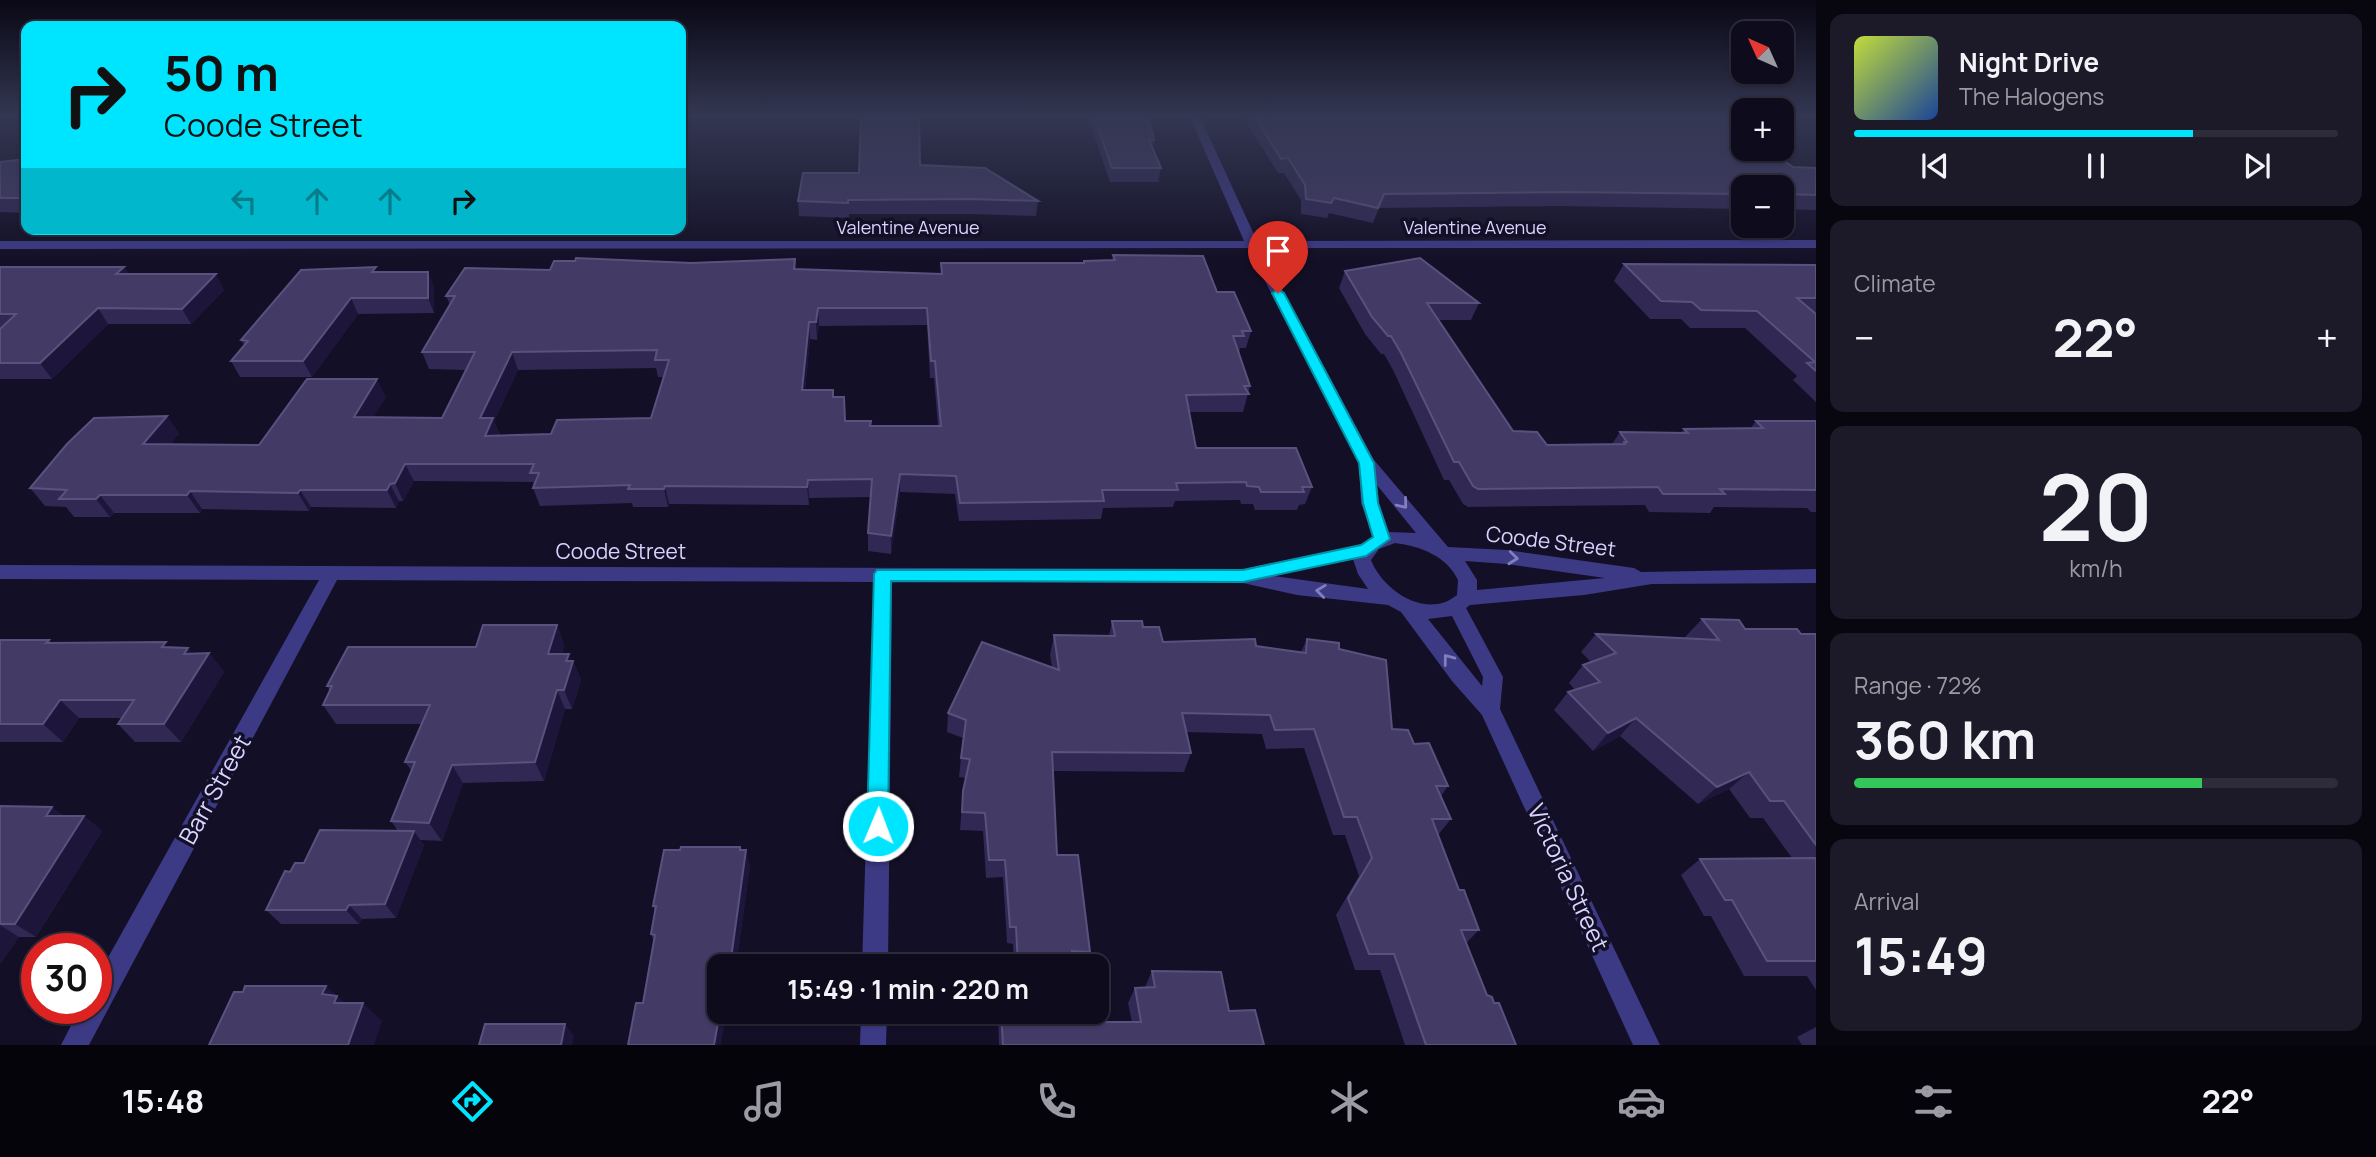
<!DOCTYPE html>
<meta charset="utf-8">
<style>
body{margin:0;font-family:Manrope,sans-serif;background:#1c1929;color:#f1f3f6;height:100vh;display:flex;flex-direction:column;font-size:26px;white-space:nowrap}
*{box-sizing:border-box;margin:0}
p{font-size:23px;color:#9b9ba3}
.icon{flex:none;width:38px;height:38px;fill:none;stroke:currentColor;stroke-width:2;stroke-linecap:round;stroke-linejoin:round}
.map{position:relative;flex:1;overflow:hidden}
.drawer{display:flex;flex-direction:column;gap:14px;padding:14px;background:#08060f;width:560px}
.drawer>*{flex:none}
.hud{position:absolute;left:21px;top:21px;width:665px;height:214px;border-radius:14px;box-shadow:0 2px 5px #0004,0 0 0 2px #2e2b3b;background:#00e5ff;color:#111;overflow:hidden}
.needle{width:46px;rotate:315deg}
.buttons{position:absolute;left:1731px;top:21px;display:grid;gap:14px}
.buttons a{display:grid;place-items:center;width:63px;height:63px;border-radius:14px;background:#0e0b1c;box-shadow:0 2px 5px #0004,0 0 0 2px #2e2b3b;font-size:35px}
.speed{position:absolute;left:21px;top:933px;display:flex;gap:14px;font-size:35px;font-weight:700;text-align:center}
.speed>*{display:grid;place-content:center;width:91px;height:91px;border-radius:50%;background:#0e0b1c;box-shadow:0 2px 5px #0004,0 0 0 2px #2e2b3b;line-height:1}
.speed .limit{border:10px solid #d22;background:#fff;color:#111}
.pin{position:absolute;display:grid;place-items:center;width:60px;height:60px;color:#fff;margin:-72px -30px;border-radius:50% 50% 50% 0;rotate:-45deg;box-shadow:0 0 7px #0007}
.pin .icon{rotate:45deg}
.me{position:absolute;width:77px;margin:-38px;rotate:1deg;stroke-linejoin:round;filter:drop-shadow(0 0 5px #0008)}
.turn{display:flex;align-items:center;gap:24px;height:147px;padding:0 28px;font-size:32px}
.turn .icon{width:91px;height:91px;stroke-width:2.5}
.turn b{display:block;font-size:49px;line-height:60px}
.lanes{display:flex;align-items:center;height:66px;padding:0 28px;background:#0003;justify-content:center;gap:35px;direction:ltr}
.lanes .off{opacity:.35}
.big{font-size:52px;font-weight:700;line-height:1.1}
.drawer .card{flex:1;display:flex;flex-direction:column;justify-content:center;gap:10px;min-width:0;padding:0 24px;border-radius:14px;background:#1c1929}
.drawer .dial{align-items:center;gap:0}
.dial b{font-size:91px;line-height:1}
.song{display:flex;align-items:center;gap:21px}
.cover{width:84px;height:84px;border-radius:10px;background:linear-gradient(135deg,hsl(70 70% 55%),hsl(220 70% 35%))}
.played{height:7px;border-radius:4px;background:linear-gradient(90deg,#00e5ff 70%,#2e2b3b 70%)}
.keys{display:flex;justify-content:space-around;direction:ltr}
.heat{display:flex;justify-content:space-between;align-items:center;font-size:38px;direction:ltr}
.charge{height:10px;border-radius:5px;background:linear-gradient(90deg,#34c759 72%,#2e2b3b 0)}
.trip{position:absolute;left:707px;top:954px;width:402px;height:70px;border-radius:14px;background:#0e0b1c;box-shadow:0 2px 5px #0004,0 0 0 2px #2e2b3b;font-weight:700;line-height:70px;text-align:center}
.dock{display:flex;height:112px;justify-content:space-around;align-items:center;background:#06040b;color:#9b9ba3}
.dock .icon{width:49px;height:49px}
.dock .selected{color:#00e5ff}
.dock b{font-size:32px;color:#f1f3f6}
main{display:flex;flex:1;min-height:0}
.map>svg:first-child{display:block}
</style>
<main>
<div class="map">
<svg width="1816" height="1045" viewBox="0 0 1816 1045">
<rect width="100%" height="100%" fill="#130f26"/>
<g fill="none" stroke-linecap="round" stroke-linejoin="round">
<g fill="#3d3a85" fill-rule="evenodd">
<path d="M1190,117H1200L1257,241L1816,240V248H1260L1374,460L1448,547L1507,550L1634,568L1641,572L1816,569V583L1652,584L1584,595L1470,605L1466,608L1503,677L1500,709L1660,1045H1633L1482,715L1452,681L1401,612L1388,605L1297,595L1243,583L892,582L888,966H862L874,582L337,580L89,1045H61L80,1008H96V979L319,580L0,579V565L1243,569L1363,544L1373,537L1361,503L1359,463L1248,248L0,249V241H1244ZM1377,485L1416,533L1389,532L1379,503ZM1395,543C1420,546 1447,556 1458,580L1457,595C1427,620 1383,591 1371,560L1379,549ZM1353,559L1358,574L1368,589L1274,576ZM1465,561L1507,564L1605,578L1477,590V580ZM1452,616L1483,677L1482,686L1428,619Z"/>
<polygon points="861,1012 887,1012 886,1045 860,1045"/>
</g>
</g>
<g fill="#312854" fill-rule="evenodd">
<polygon points="1088,117 1146,117 1154,140 1153,148 1161,168 1158,182 1110,182"/>
<polygon points="1243,117 1743,117 1743,125 1736,126 1793,167 1816,168 1816,210 1782,209 1782,187 1743,187 1743,209 1558,206 1379,208 1373,223 1329,213 1327,218 1301,214 1301,200 1284,173 1278,173"/>
<polygon points="26,159 26,213 0,212 0,162"/>
<polygon points="920,165 1038,201 1036,216 971,214 849,214 849,218 799,216 798,201 859,173"/>
<path d="M1113,255L1217,292L1251,331L1246,348H1240L1239,353L1250,386L1243,412H1189L1196,448L1312,487L1305,504L1299,505L1297,510H1255L1253,504H1241L1240,500L1175,501L1173,507L1103,508L1101,519L959,521L955,494L900,492L891,554L868,551V533L871,497L809,498V505L669,504L668,507H633L632,503L540,506L533,488L534,486L533,482L414,481L403,501H399L396,508L311,507L309,511L202,509L200,513H114L110,517H74L66,507L45,506L30,488L167,416L179,434L170,444L259,445L386,397L373,417L442,418L466,370L429,369L422,352L450,305L446,296L550,270L691,263L795,259L796,269L941,274V263H1083L1084,261L1112,260ZM927,325L930,378H934L938,426H871L845,421L834,397L805,390L810,339L817,340L819,326ZM656,368L658,377H663L651,418L551,434L500,435L494,421L518,370Z"/>
<polygon points="1624,264 1816,265 1816,402 1793,380 1797,376 1745,328 1690,328 1681,319 1650,319 1614,281"/>
<polygon points="0,267 124,267 129,274 224,290 191,324 108,324 52,379 0,379"/>
<polygon points="1345,271 1479,303 1471,320 1439,320 1513,431 1547,445 1612,444 1620,432 1681,433 1684,429 1750,429 1756,421 1816,421 1816,512 1811,512 1807,508 1714,507 1710,513 1649,512 1645,505 1468,507 1463,504 1449,480 1444,480 1393,370 1384,354 1381,354 1365,334 1339,288"/>
<polygon points="378,272 434,287 434,313 358,314 312,377 240,377 231,361 244,345 241,340"/>
<polygon points="1702,619 1745,629 1801,634 1816,634 1816,990 1807,976 1744,976 1711,916 1704,916 1681,875 1700,859 1792,858 1763,818 1750,818 1729,789 1698,804 1620,736 1593,751 1554,710 1568,692 1575,690 1569,683 1583,665 1591,662 1581,652 1596,634 1686,639 1685,637"/>
<polygon points="1112,621 1143,627 1163,642 1256,646 1301,652 1307,639 1339,649 1392,729 1414,744 1448,786 1441,796 1451,819 1438,835 1459,890 1479,930 1466,943 1487,995 1494,1003 1516,1045 1405,1045 1380,970 1355,970 1336,915 1359,876 1345,835 1333,835 1304,748 1266,749 1262,734 1186,732 1191,753 1184,772 1053,771 1057,855 1090,952 1085,966 1014,966 1013,944 1007,943 1003,877 986,878 983,831 960,830 963,791 966,778 959,777 963,738 947,732 948,713 1052,667 1050,655 1054,635 1109,636"/>
<polygon points="557,625 564,645 562,654 573,661 581,680 572,709 565,709 544,781 463,783 442,841 420,840 424,845 396,918 362,919 359,924 281,924 266,910 290,872 304,863 398,831 391,821 411,770 405,762 421,724 336,724 323,705 330,691 327,686"/>
<polygon points="0,640 49,640 52,643 171,647 193,654 209,653 224,672 181,742 135,742 118,724 122,718 79,718 63,742 0,742"/>
<polygon points="0,806 52,807 63,816 84,816 102,831 36,937 19,937 0,964"/>
<polygon points="740,850 750,865 736,966 719,966 643,1003 654,942 651,934 655,911 653,906"/>
<polygon points="1152,971 1229,1011 1264,1045 999,1045 998,1012 1079,1012 1081,1022 1132,1022 1128,1003 1135,988 1145,987"/>
<polygon points="1816,1027 1816,1045 1802,1045 1797,1037"/>
</g>
<g fill="#1d163a">
<polygon points="1720,117 1743,117 1743,125 1713,129"/>
<polygon points="1782,117 1805,117 1782,120"/>
<polygon points="124,267 134,282 116,274"/>
<polygon points="428,272 434,287 434,313 428,298"/>
<polygon points="216,274 224,290 191,324 182,309"/>
<polygon points="351,298 358,314 312,377 303,361"/>
<polygon points="98,308 108,324 52,379 40,363"/>
<polygon points="818,308 819,326 817,340 816,322"/>
<polygon points="809,322 810,339 803,408 802,390"/>
<polygon points="512,352 518,370 494,421 500,436 485,436 480,418"/>
<polygon points="377,379 386,397 363,435 354,417"/>
<polygon points="167,416 179,434 156,462 143,444"/>
<polygon points="405,464 414,481 403,501 395,483"/>
<polygon points="900,474 900,492 891,554 891,536"/>
<polygon points="808,480 809,498 809,505 807,487"/>
<polygon points="390,484 399,501 396,508 387,490"/>
<polygon points="665,486 669,504 668,507 664,489"/>
<polygon points="300,490 311,507 309,511 298,493"/>
<polygon points="190,491 202,509 200,513 187,495"/>
<polygon points="100,495 114,513 110,517 96,499"/>
<polygon points="557,625 564,645 556,674 548,654"/>
<polygon points="188,648 202,665 209,653 224,672 181,742 164,724 184,654"/>
<polygon points="569,654 572,663 573,661 581,680 572,709 564,690 566,661"/>
<polygon points="557,690 565,709 544,781 535,762"/>
<polygon points="60,700 79,718 63,742 43,724"/>
<polygon points="1636,718 1620,736 1593,751 1608,733"/>
<polygon points="452,765 463,783 442,841 429,823"/>
<polygon points="1749,772 1729,789 1698,804 1717,787"/>
<polygon points="52,807 70,822 46,816"/>
<polygon points="84,816 102,831 36,937 15,924"/>
<polygon points="414,831 424,845 396,918 385,904"/>
<polygon points="746,850 750,865 736,966 730,966"/>
<polygon points="349,905 362,919 359,924 346,910"/>
<polygon points="0,925 19,937 0,964"/>
<polygon points="326,986 357,1014 354,1020 322,994"/>
<polygon points="363,1003 382,1021 374,1045 348,1045"/>
<polygon points="720,1012 726,1012 721,1045 714,1045"/>
<polygon points="565,1024 574,1036 572,1045 561,1045"/>
</g>
<g fill="#433a66" stroke="#5a527e" stroke-width="2" fill-rule="evenodd">
<polygon points="861,117 919,117 920,165 985,168 1038,201 972,199 848,200 848,203 798,201 803,173 859,173"/>
<polygon points="1094,117 1146,117 1153,133 1154,140 1149,140 1161,168 1112,168"/>
<polygon points="1255,117 1724,117 1743,131 1743,149 1767,149 1793,167 1816,168 1816,195 1782,194 1782,187 1743,187 1743,194 1565,192 1384,194 1378,208 1334,198 1331,203 1306,199 1305,185 1288,158 1281,159"/>
<polygon points="26,159 26,198 0,198 0,162"/>
<path d="M1113,255L1203,256L1217,292H1234L1251,331H1242L1244,336H1233L1250,386H1244L1249,394L1186,395L1196,448H1296L1312,487H1302L1304,492H1261L1259,487L1247,486L1246,482L1176,483L1178,490H1102L1104,501L960,503L956,476L900,474L891,536L868,533L872,479L808,480L807,487L665,486L664,489H628L630,485L533,488L539,473H530L534,464H405L395,483L390,484L387,490H300L298,493L190,491L187,495H100L96,499H59L67,490L30,488L67,444L94,418L167,416L143,444L259,445L307,379H377L354,417L442,418L475,352H422L455,296H446L465,268L550,270L554,261H575L576,258L691,263L795,259L794,269L942,274L941,263H1084V261L1115,260ZM818,308H927L931,361H935L941,426H870L871,421H845L844,397H833V390H802L809,322H816ZM657,350L655,360H669L651,418L557,420L551,434L485,436L493,418H480L512,352Z"/>
<polygon points="1420,258 1479,303 1427,303 1513,431 1537,432 1547,445 1625,444 1624,442 1627,442 1620,432 1688,433 1684,429 1763,428 1756,421 1816,421 1816,490 1720,489 1725,494 1663,494 1658,487 1478,489 1473,486 1459,462 1454,462 1401,353 1391,336 1388,336 1372,317 1345,271"/>
<polygon points="1624,264 1816,265 1816,298 1797,298 1816,314 1816,371 1807,363 1815,362 1757,311 1701,310 1692,302 1661,301"/>
<polygon points="0,267 124,267 116,274 216,274 182,309 98,308 40,363 0,363 0,329 16,314 0,314"/>
<polygon points="376,267 372,272 428,272 428,298 351,298 303,361 231,361 248,341 241,340 301,270"/>
<polygon points="1702,619 1739,620 1745,629 1797,629 1801,634 1816,634 1816,845 1784,801 1770,801 1749,772 1717,787 1636,718 1608,733 1568,692 1600,682 1583,665 1616,653 1596,634 1719,640"/>
<polygon points="1112,621 1142,621 1143,627 1159,627 1163,642 1255,639 1256,646 1306,653 1307,639 1339,643 1339,649 1386,660 1392,729 1408,730 1414,744 1429,743 1448,786 1436,786 1451,819 1432,819 1459,890 1464,890 1479,930 1461,930 1487,995 1492,997 1494,1003 1499,1003 1516,1045 1426,1045 1394,954 1369,954 1348,898 1372,858 1357,817 1344,817 1314,729 1275,730 1270,715 1182,713 1191,753 1052,752 1057,855 1078,855 1090,952 1072,951 1074,966 1018,966 1016,927 1010,927 1005,860 989,860 985,813 962,812 963,791 970,759 961,758 966,720 948,713 982,642 1059,670 1054,635 1115,636"/>
<polygon points="483,625 557,625 548,654 569,654 566,661 573,661 564,690 557,690 535,762 452,765 429,823 391,821 415,762 405,762 430,705 323,705 332,686 327,686 348,647 476,647"/>
<polygon points="0,640 49,640 46,643 166,642 162,647 188,648 184,654 209,653 164,724 118,724 134,700 60,700 43,724 0,724"/>
<polygon points="0,806 52,807 46,816 84,816 15,924 0,924"/>
<polygon points="320,830 414,831 385,904 349,905 346,910 266,910 285,871 290,872 295,863 304,863"/>
<polygon points="681,847 740,847 740,850 746,850 730,966 719,966 720,1012 714,1045 628,1045 636,1003 643,1003 655,935 651,934 656,906 653,906 664,850 680,850"/>
<polygon points="1816,858 1816,961 1767,961 1732,900 1725,900 1700,859"/>
<polygon points="1152,971 1221,972 1229,1011 1255,1010 1264,1045 1003,1045 1001,1012 1079,1012 1081,1022 1141,1022 1135,988 1155,987"/>
<polygon points="245,986 326,986 322,994 337,996 334,1003 363,1003 348,1045 209,1045 234,992 243,992"/>
<polygon points="485,1024 565,1024 561,1045 479,1045"/>
</g>
<defs><path id="oneway-chevron" d="M-2-3.5L2.5 0L-2 3.5" fill="none" stroke-width="1.6" stroke-linecap="round" stroke-linejoin="round" transform="scale(1.75)"/></defs>
<g stroke="#837fbc">
<use href="#oneway-chevron" transform="translate(1403 504) rotate(51)"/>
<use href="#oneway-chevron" transform="translate(1513 558) rotate(6)"/>
<use href="#oneway-chevron" transform="translate(1321 591) rotate(-173)"/>
<use href="#oneway-chevron" transform="translate(1448 659) rotate(-127)"/>
</g>
<linearGradient id="sky" x2="0" y2="1"><stop stop-color="#0a0815"/><stop offset="0.44" stop-color="#333752"/><stop offset="1" stop-color="#333752" stop-opacity="0"/></linearGradient>
<rect width="1816" height="263" fill="url(#sky)"/>
<polygon fill="#00e5ff" stroke="#0095a6" stroke-width="2" points="1278,289 1284,293 1374,463 1378,503 1390,539 1366,556 1243,582 891,581 888,826 885,833 878,836 870,833 867,826 874,574 877,570 1243,570 1361,545 1373,537 1363,503 1359,463 1272,293"/>
<g text-anchor="middle" dominant-baseline="central" stroke-width="7" stroke-linejoin="round" paint-order="stroke">
<g font-size="18" fill="#d9d4ff" stroke="#130f26">
<text x="908" y="227">Valentine Avenue</text>
<text x="1475" y="227">Valentine Avenue</text>
</g>
<g font-size="21" fill="#d9d4ff" stroke="#130f26">
<text transform="translate(1551 541) rotate(7)">Coode Street</text>
<text x="621" y="551">Coode Street</text>
</g>
<g font-size="24" fill="#d9d4ff" stroke="#130f26">
<text transform="translate(214 789) rotate(-61)">Barr Street</text>
<text transform="translate(1569 877) rotate(65)">Victoria Street</text>
</g>
</g>
</svg>
<div class="buttons">
<a><svg class="needle" viewBox="-14 -14 28 28"><path d="M0-13l5 13h-10z" fill="#e53935"/><path d="M0 13l5-13h-10z" fill="#9b9ba3"/></svg></a>
<a>+</a>
<a>−</a>
</div>
<div class="speed"><div class="limit">30</div></div>
<div class="pin" style="left:1278px;top:293px;background:#d93025"><svg class="icon" aria-label="arrive" viewBox="0 0 24 24"><path d="M6 21V4h12l-3 4 3 4H6"/></svg></div>
<svg class="me" style="left:878px;top:826px" viewBox="-20 -20 40 40"><circle r="17" fill="#00e5ff" stroke="#fff" stroke-width="3"/><path d="M0-11L8 9 0 5-8 9z" fill="#fff"/></svg>
<div class="trip">15:49 · 1 min · 220 m</div>
<div class="hud">
<div class="turn"><svg class="icon" aria-label="right" viewBox="0 0 24 24"><path d="M7 20v-9h11M14 6l5 5-5 5"/></svg><div><b>50 m</b>Coode Street</div></div>
<div class="lanes"><svg class="icon off" aria-label="left" viewBox="0 0 24 24"><path d="M17 20v-9H6M10 6l-5 5 5 5"/></svg><svg class="icon off" aria-label="ahead" viewBox="0 0 24 24"><path d="M12 20V5M6 11l6-6 6 6"/></svg><svg class="icon off" aria-label="ahead" viewBox="0 0 24 24"><path d="M12 20V5M6 11l6-6 6 6"/></svg><svg class="icon" aria-label="right" viewBox="0 0 24 24"><path d="M7 20v-9h11M14 6l5 5-5 5"/></svg></div>
</div>
</div>
<section class="drawer">
<div class="card">
<div class="song"><i class="cover"></i><div><b>Night Drive</b><p>The Halogens</p></div></div>
<div class="played"></div>
<div class="keys"><svg class="icon" aria-label="previous" viewBox="0 0 24 24"><path d="M18 5L8 12l10 7zM5 5v14"/></svg><svg class="icon" aria-label="pause" viewBox="0 0 24 24"><path d="M8 5v14M16 5v14"/></svg><svg class="icon" aria-label="next" viewBox="0 0 24 24"><path d="M6 5l10 7-10 7zM19 5v14"/></svg></div>
</div>
<div class="card"><p>Climate</p>
<div class="heat"><a>−</a><b class="big">22°</b><a>+</a></div>
</div>
<div class="card dial"><b>20</b><p>km/h</p></div>
<div class="card"><p>Range · 72%</p><b class="big">360 km</b><div class="charge"></div></div>
<div class="card"><p>Arrival</p><b class="big">15:49</b></div>
</section>
</main>
<nav class="dock">
<b>15:48</b>
<svg class="icon selected" aria-label="directions" viewBox="0 0 24 24"><path d="M12 3l9 9-9 9-9-9zM9 14v-3h6M13 9l2 2-2 2"/></svg>
<svg class="icon" aria-label="music" viewBox="0 0 24 24"><path d="M9 18V5l10-2v13"/><circle cx="6" cy="18" r="3"/><circle cx="16" cy="16" r="3"/></svg>
<svg class="icon" aria-label="phone" viewBox="0 0 24 24"><path d="M5 4h4l2 5-3 2q2 4 5 5l2-3 5 2v4C11 20 4 13 5 4z"/></svg>
<svg class="icon" aria-label="climate" viewBox="0 0 24 24"><path d="M12 3v18M4 7l16 10M4 17L20 7"/></svg>
<svg class="icon" aria-label="car" viewBox="0 0 24 24"><path d="M5 17H2v-5l4-1 3-4h7l3 4 3 1v5h-3M9 17h6M6 11h13"/><circle cx="7" cy="17" r="2"/><circle cx="17" cy="17" r="2"/></svg>
<svg class="icon" aria-label="filters" viewBox="0 0 24 24"><path d="M4 7h16M4 17h16"/><circle cx="9" cy="7" r="2"/><circle cx="15" cy="17" r="2"/></svg>
<b>22°</b>
</nav>
